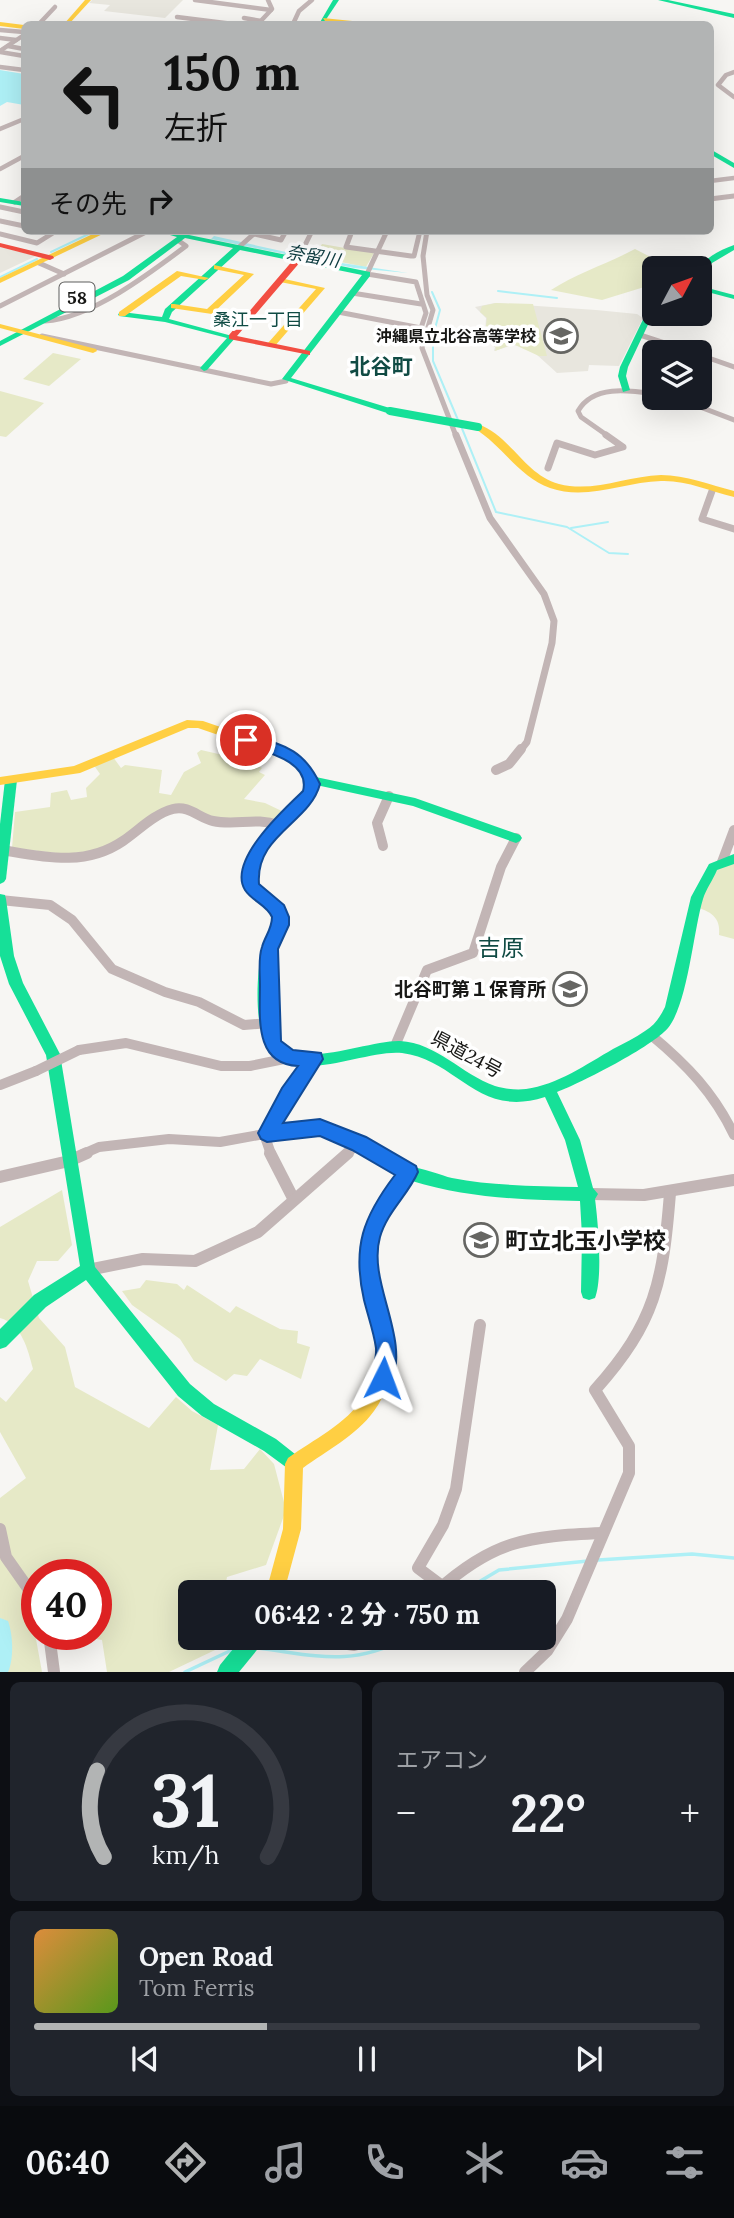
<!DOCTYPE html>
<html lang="ja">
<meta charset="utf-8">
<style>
body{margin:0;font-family:Lora,"Noto Sans JP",serif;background:#20242c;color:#f1f3f6;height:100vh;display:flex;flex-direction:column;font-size:26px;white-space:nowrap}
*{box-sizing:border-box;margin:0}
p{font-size:23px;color:#9ea1a6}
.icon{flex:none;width:38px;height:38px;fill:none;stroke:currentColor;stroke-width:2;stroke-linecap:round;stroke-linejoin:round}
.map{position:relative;height:1672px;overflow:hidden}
.drawer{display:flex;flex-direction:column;gap:10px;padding:10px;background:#0d0f14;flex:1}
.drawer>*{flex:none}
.top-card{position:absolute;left:21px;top:21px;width:693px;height:214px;border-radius:10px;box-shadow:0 7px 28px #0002;background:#b2b4b4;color:#111;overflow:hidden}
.needle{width:46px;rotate:49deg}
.fabs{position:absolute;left:642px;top:256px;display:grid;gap:14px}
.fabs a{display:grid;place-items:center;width:70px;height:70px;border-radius:10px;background:#171b24;box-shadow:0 7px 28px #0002;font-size:35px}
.speed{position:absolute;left:21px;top:1559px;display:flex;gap:14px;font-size:35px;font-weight:700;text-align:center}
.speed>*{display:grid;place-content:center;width:91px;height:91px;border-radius:50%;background:#171b24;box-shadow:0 7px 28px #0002;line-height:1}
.speed .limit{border:10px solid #d22;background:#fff;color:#111}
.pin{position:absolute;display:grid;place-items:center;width:60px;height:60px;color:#fff;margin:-30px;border:4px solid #fff;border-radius:50%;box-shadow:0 2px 7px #0007}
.me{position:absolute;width:77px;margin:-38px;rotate:3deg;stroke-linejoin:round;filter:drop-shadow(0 0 5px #0008)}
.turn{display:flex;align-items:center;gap:24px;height:147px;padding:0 28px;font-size:32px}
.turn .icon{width:91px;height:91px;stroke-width:2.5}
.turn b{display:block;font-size:49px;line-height:60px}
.then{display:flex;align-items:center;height:66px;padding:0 28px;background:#0003;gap:14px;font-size:26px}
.big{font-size:52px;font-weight:800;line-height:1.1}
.drawer .widget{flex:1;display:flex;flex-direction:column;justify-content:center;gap:10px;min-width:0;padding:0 24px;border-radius:10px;background:#20242c}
.drawer .dial{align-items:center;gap:0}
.dial svg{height:182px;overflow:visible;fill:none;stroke:#363941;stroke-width:7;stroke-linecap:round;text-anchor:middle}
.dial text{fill:#f1f3f6;stroke:none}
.song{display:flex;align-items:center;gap:21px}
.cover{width:84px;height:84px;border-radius:10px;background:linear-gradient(135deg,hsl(30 70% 55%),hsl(90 70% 35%))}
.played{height:7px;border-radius:4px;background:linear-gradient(90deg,#b2b4b4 35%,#363941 35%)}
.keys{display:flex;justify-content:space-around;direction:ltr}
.heat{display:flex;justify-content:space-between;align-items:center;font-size:38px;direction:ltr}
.drawer .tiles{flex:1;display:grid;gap:10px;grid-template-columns:1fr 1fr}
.widget:last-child{grid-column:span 2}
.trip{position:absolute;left:178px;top:1580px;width:378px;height:70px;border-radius:10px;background:#171b24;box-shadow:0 7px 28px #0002;font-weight:800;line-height:70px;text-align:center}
.dock{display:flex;height:112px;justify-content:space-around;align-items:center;background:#090b0e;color:#9ea1a6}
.dock .icon{width:49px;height:49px}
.dock .on{color:#b2b4b4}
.dock b{font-size:32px;color:#f1f3f6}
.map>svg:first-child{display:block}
</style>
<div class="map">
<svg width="734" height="1672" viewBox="0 0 734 1672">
<rect width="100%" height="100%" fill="#f7f6f3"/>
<g fill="#e8e6de">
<polygon points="92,0 183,0 165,18 104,11 110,5 89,3"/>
<polygon points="0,247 36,256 0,273"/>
<polygon points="495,303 596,310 637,314 643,318 619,366 589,365 588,371 557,373 536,354 519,346 513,345 494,351 495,347 490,342 493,339 485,334 486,318 475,307"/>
</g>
<g fill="#e6e9c7">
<polygon points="322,244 374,253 366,267 315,257"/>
<path d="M635,249L672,268H654V284L602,300L551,290C577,273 607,264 635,249Z"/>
<polygon points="496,303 533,304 547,356 539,356 513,344 495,351 496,348 491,342 494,338 485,333 487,318 480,312 482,306"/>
<polygon points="53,353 81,359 49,386 23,379"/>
<polygon points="0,391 44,403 6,437 0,436"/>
<polygon points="201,750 249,761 262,768 259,772 265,775 244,799 265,803 288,814 278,825 236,823 176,807 111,849 65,854 12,848 15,812 50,807 51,793 67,790 71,800 87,797 86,788 100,774 93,764 113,757 121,768 125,765 162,770 159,793 171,795 184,772 201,763 197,753"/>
<path d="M734,859V939L719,935C721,917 710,911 695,907L713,867Z"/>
<path d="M62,1190L72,1245L58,1261H37L28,1281L39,1318L65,1347L75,1387L149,1428L176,1397L192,1411L218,1425L210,1470L244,1469L260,1449L274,1464L286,1510L266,1565L227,1577L224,1592H191V1638H236L234,1641L169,1672H107L102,1640L73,1635L96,1634V1575H37V1634L58,1635L36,1639L42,1672H0V1498L26,1478L0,1432V1397L6,1402L33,1369C28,1350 22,1324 0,1318V1227Z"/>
<polygon points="146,1280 177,1284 184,1290 187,1285 230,1313 236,1306 280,1329 298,1331 297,1343 310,1347 301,1379 260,1359 247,1376 234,1374 226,1381 194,1361 180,1339 132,1305 122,1291 140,1288"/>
</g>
<g fill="#aef0f6">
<polygon points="0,70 24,74 24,105 7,102 0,106"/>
<polygon points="214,236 322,260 408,273 354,268 211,239"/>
</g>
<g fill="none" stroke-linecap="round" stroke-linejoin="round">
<g stroke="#aef0f6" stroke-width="2">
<polyline points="51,252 95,231"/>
<polyline points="0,277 37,259"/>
<polyline points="498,291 557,298"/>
<polyline points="432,292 440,310 433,336"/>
<polyline points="433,338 433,361 458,420"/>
<polyline points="461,426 496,512 567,527 609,553 628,554"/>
<polyline points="571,528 608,522"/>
</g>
<g stroke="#aef0f6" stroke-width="3.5">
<polyline points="598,1560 692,1554 734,1558"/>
<polyline points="462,1592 499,1570 588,1561"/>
<path d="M258,1648C320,1656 349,1667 408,1638"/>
<polyline points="185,1672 234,1649"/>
</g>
<path fill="#aef0f6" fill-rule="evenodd" d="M0,1618L8,1621C13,1634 14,1659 8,1672H0Z"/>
<g stroke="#c2b5b5" stroke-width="4.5">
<polyline points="195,0 271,10"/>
<polyline points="177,17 233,24"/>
<polyline points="244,18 261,21"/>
<polyline points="39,24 55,7"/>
<polyline points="258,24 272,9 268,0"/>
<polyline points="293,24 299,11 312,0"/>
<polyline points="0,30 24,32"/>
<polyline points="0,38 16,40"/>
<polyline points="8,46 24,49"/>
<polyline points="0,51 24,35"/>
<polyline points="0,52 24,56"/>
<polyline points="0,67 24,70"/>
<polyline points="734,72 726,75 718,85 734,97"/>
<polyline points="0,129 24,119"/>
<polyline points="0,169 24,156"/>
<polyline points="710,181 734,178"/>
</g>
<g stroke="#c2b5b5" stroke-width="5">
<polyline points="710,199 734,196"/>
<polyline points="15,202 24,196"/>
<polyline points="0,207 24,212"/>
<polyline points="0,221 24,226"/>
<polyline points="352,231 346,247 411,256 414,256 420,231"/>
<polyline points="427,231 423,256 427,295 433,310 422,348 456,436"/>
<polyline points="0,234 37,243 53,233 47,231"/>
<polyline points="254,234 281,240 286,231"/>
<polyline points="238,248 257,231"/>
<polyline points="297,261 312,231"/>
<polyline points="39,263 64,274"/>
<polyline points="352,293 421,304"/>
<polyline points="0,306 148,231"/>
<polyline points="338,312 421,328 426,313 416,282 367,274 387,231"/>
<path d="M45,321C91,318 149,274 186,246L179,241"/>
<polyline points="640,335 692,352"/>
<polyline points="42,336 271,384 286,381"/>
<polyline points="700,355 734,367"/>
<polyline points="674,397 734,420"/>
<path d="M608,436L581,417L578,411C593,385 628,390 654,394"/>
</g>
<g stroke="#c2b5b5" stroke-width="7">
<polyline points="456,435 490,518 544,594 554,621 552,643 527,742 520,751"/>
<polyline points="548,468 557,443 595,455 623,447 606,435"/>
<polyline points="712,491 702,519 734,529"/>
</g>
<g stroke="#c2b5b5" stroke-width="10">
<polyline points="496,770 509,764 521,749"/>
<polyline points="383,846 377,823 389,796"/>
<path d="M2,850C44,857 85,867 123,841C139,830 154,814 173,809C189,805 199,818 213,821C235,826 256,817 278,825"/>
<polyline points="722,862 734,830"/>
<polyline points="0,900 50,905 72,920 112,969 165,992 199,1002 244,1025 269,1023"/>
<path d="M651,1035C687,1065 714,1093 734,1135"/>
<polyline points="395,1046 427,970 473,953 501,867 516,838"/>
<polyline points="79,1050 126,1043 221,1066 250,1066 289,1058"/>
<polyline points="0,1085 36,1071"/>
<polyline points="267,1133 314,1059"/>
<polyline points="264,1134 271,1154"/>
<polyline points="83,1154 99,1147 169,1139 220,1142 298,1128 320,1128 341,1135 376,1154"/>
<polyline points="346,1154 359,1143"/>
</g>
<g stroke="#c2b5b5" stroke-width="12">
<polyline points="270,1153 293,1198"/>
<polyline points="373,1153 409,1173"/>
<polyline points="0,1177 69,1161 87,1153"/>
<polyline points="590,1194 644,1195 734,1180"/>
<polyline points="88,1270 143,1259 195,1261 258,1232 348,1153"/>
<polyline points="0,1529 6,1557 37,1601"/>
<polyline points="442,1586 418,1568 443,1525 456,1489 480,1325"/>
<path d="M436,1592C493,1540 528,1536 603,1533"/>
<polyline points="49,1634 54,1672"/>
<polyline points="311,1638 354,1645 379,1638"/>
<path d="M525,1672L547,1651L567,1619L629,1473V1446L595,1390C656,1322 663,1281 670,1193"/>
</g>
<g fill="#16e098" fill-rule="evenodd">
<polygon points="333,0 339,0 323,24 319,24"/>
<polygon points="658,0 668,0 734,14 734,18"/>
<polygon points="710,149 734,163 734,168 710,154"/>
<polygon points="0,198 24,202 24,206 0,202"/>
<polygon points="156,231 182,233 185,231 194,231 189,235 370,272 370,276 291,378 393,409 393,413 387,413 282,379 362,275 240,250 172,312 169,319 236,337 207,370 204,371 200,368 227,338 165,322 119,316 118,314 122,312 162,317 165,309 233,248 185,238 129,280 0,346 0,341 123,276 177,237"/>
<path d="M734,245V250L712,263L703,276H700C700,258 719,251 734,245Z"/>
<polygon points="700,286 734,295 734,299 700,290"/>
<polygon points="651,303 654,303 654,312 628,367 626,376 630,390 623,392 618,376 620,367"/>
<polygon points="11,776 17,780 6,879 4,882 0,884 0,824 5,780"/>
<polygon points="311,776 415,798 520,835 522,838 520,841 516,843 413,806 307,783 305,780"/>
<path d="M310,788L316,792L314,795L263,853C243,890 271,888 286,915C286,928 279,938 276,950C270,970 268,1028 281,1044C302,1069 370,1040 400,1041C437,1043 461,1074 495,1086C505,1089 516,1090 526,1089C557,1085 587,1064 613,1049C624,1043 635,1038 645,1031C655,1025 660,1017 665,1007L691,897L709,864L734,854V864L717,870C713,880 706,889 703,899C693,932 688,1003 668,1028C653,1046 581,1083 557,1092L580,1140L593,1188L598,1194L595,1199C598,1221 603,1278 595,1298L589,1300L583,1298L581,1292L582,1236L580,1201C523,1200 467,1198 412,1181L384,1218L379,1220L374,1218L371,1213L404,1168C414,1164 440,1175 452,1178C493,1186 536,1186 578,1187L565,1140L545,1097C477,1119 458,1060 402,1053C366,1049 297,1086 269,1050C254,1031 256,974 262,951C265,939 272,929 274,916C266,906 252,900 246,888C230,856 287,811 306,789Z"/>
<polygon points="0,894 5,895 6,899 14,956 23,983 60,1054 95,1267 190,1384 214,1404 276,1439 300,1458 303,1464 300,1470 294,1473 264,1451 202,1416 178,1396 86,1280 46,1307 6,1347 0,1349 0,1329 34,1295 80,1266 46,1055 9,984 0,956"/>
<polygon points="242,1638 263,1638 261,1645 239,1672 217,1672 220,1665"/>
</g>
<g fill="#ffcf43" fill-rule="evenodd">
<polygon points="85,0 91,0 69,24 64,24"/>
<polygon points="323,18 362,22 365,24 325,21"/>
<polygon points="0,22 24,25 24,29 0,26"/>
<polygon points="99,231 109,231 0,283 0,278"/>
<polygon points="214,265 254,274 212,314 171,308 171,304 174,304 207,309 244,275 214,269"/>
<polygon points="177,271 209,278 205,280 181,276 125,316 119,316 119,312"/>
<polygon points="280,278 325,288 274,347 271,347 267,345 268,343 316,289 280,282"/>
<polygon points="0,324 96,349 97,351 93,353 0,328"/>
<path d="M478,424C511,436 525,475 559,484C593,493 627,476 661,475C686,475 710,485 734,491V497C710,491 686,480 661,481C624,482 587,501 550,488C519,477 502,445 475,429V425Z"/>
<polygon points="187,720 203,721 296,753 316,775 314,795 306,795 304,776 288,759 198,728 188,728 80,773 0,785 0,777 74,766"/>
<path d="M379,1206L384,1208L387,1213C381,1229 377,1243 377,1260C379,1314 411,1360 374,1411C356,1436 326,1451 303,1468L301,1529L284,1592H266L283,1529L285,1464L288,1458C313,1440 346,1424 364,1397C391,1354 362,1306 361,1260C361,1241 366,1225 374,1208Z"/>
</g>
<g fill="#f24e42" fill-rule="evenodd">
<polygon points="0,243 53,256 54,258 50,260 0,247"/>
<polygon points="294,259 301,261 237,336 310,351 310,355 229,339 229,335"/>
</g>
<polyline stroke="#c2b5b5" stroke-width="10" points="36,1071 79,1050"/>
<polyline stroke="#16e098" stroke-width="8" points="390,411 478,427"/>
</g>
<path fill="#1a73e8" stroke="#114b97" stroke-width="2" d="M246,734C283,745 303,748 320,784C310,823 255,835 259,884L284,905L289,917V925L278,949L281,1041L293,1050L321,1053L323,1059L283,1123L320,1119L366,1137L416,1166L418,1172C408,1195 387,1212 380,1237C367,1283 411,1337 391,1385L383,1389L375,1385C370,1373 377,1361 376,1348C374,1333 368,1316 364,1300C352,1247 363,1217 395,1175L352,1150L320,1136L267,1142L261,1139L258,1133L282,1088L298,1066C254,1064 260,1017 260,985C260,973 258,958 262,947C265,936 272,929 272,917C267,905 252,901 245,890C227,861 284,809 303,791C311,760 261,751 241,743L239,740Z"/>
<defs>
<g id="school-ring" transform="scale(1.75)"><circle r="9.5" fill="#fff" stroke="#666663" stroke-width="1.5"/><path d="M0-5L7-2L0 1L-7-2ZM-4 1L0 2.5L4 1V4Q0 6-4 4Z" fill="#666663"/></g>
</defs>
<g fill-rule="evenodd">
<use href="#school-ring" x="561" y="336"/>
<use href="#school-ring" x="570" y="989"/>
<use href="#school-ring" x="481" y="1240"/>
</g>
<g text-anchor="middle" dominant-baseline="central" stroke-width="7" stroke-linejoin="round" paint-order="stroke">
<g font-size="16" font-weight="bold" fill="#181816" stroke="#fff" text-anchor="end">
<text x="536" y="336">沖縄県立北谷高等学校</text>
</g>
<g font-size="18" font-style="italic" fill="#0e3c41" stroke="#fff">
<text transform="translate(313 256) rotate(10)">奈留川</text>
</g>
<rect fill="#fff" stroke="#5d5d5c" stroke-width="2" x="59.5" y="282.5" width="35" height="29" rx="5"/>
<g font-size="18" font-weight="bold" fill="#181816">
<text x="77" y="297">58</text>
</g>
<g font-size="18" fill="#104b44" stroke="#fff">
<text x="258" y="319">桑江一丁目</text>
</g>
<g font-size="19" font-weight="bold" fill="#181816" stroke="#fff" text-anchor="end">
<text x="546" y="989">北谷町第１保育所</text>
</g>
<g font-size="19" fill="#181816" stroke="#fff">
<text transform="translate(467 1054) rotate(28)">県道24号</text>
</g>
<g font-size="21" font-weight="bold" fill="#104b44" stroke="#fff">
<text x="381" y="366">北谷町</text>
</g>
<g font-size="23" fill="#104b44" stroke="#fff">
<text x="501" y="947">吉原</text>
</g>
<g font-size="23" font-weight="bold" fill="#181816" stroke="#fff" text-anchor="start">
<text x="505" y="1240">町立北玉小学校</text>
</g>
</g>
</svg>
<div class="fabs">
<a><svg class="needle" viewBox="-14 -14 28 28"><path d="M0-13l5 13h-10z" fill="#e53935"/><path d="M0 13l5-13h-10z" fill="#9ea1a6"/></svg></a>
<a><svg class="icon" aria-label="layers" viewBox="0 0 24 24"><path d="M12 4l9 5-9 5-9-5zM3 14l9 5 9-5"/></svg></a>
</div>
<div class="speed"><div class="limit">40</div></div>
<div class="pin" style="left:246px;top:740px;background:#d93025"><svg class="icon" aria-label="arrive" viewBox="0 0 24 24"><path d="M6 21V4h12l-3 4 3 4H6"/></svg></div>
<svg class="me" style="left:383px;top:1378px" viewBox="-20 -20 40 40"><path d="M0-17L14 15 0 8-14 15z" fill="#1a73e8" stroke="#fff" stroke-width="4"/></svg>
<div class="trip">06:42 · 2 分 · 750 m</div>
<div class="top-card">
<div class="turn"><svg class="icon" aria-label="left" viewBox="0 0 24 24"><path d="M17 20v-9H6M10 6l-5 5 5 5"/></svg><div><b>150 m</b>左折</div></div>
<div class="then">その先<svg class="icon" aria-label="right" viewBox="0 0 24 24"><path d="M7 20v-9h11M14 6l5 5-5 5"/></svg></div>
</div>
</div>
<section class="drawer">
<div class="tiles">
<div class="widget dial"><svg viewBox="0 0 100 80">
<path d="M14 69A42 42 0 1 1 86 69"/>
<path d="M14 69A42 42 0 0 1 11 31" stroke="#b2b4b4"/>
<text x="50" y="56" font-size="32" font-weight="700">31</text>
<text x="50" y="72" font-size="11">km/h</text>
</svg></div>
<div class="widget"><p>エアコン</p>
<div class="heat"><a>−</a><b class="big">22°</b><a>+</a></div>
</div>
<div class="widget">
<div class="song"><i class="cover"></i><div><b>Open Road</b><p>Tom Ferris</p></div></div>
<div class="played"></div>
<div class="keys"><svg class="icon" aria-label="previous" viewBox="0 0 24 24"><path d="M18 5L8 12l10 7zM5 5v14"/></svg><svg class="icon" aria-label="pause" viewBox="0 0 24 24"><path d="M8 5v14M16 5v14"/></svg><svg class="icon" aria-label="next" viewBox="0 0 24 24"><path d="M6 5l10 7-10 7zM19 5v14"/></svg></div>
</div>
</div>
</section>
<nav class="dock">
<b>06:40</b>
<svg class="icon on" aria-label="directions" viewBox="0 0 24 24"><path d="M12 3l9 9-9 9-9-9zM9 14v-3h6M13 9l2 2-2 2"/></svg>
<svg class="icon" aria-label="music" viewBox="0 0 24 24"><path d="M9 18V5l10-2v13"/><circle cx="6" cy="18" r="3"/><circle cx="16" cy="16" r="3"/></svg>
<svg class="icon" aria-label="phone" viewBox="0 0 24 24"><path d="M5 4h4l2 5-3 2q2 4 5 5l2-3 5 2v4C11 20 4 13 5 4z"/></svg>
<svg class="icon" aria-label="climate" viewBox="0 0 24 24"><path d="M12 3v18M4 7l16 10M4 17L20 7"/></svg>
<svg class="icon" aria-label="car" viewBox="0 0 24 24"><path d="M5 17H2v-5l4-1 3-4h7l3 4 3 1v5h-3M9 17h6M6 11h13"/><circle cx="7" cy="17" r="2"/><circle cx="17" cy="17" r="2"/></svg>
<svg class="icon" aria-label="filters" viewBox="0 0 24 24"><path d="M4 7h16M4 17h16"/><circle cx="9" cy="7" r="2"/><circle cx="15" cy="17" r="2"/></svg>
</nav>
